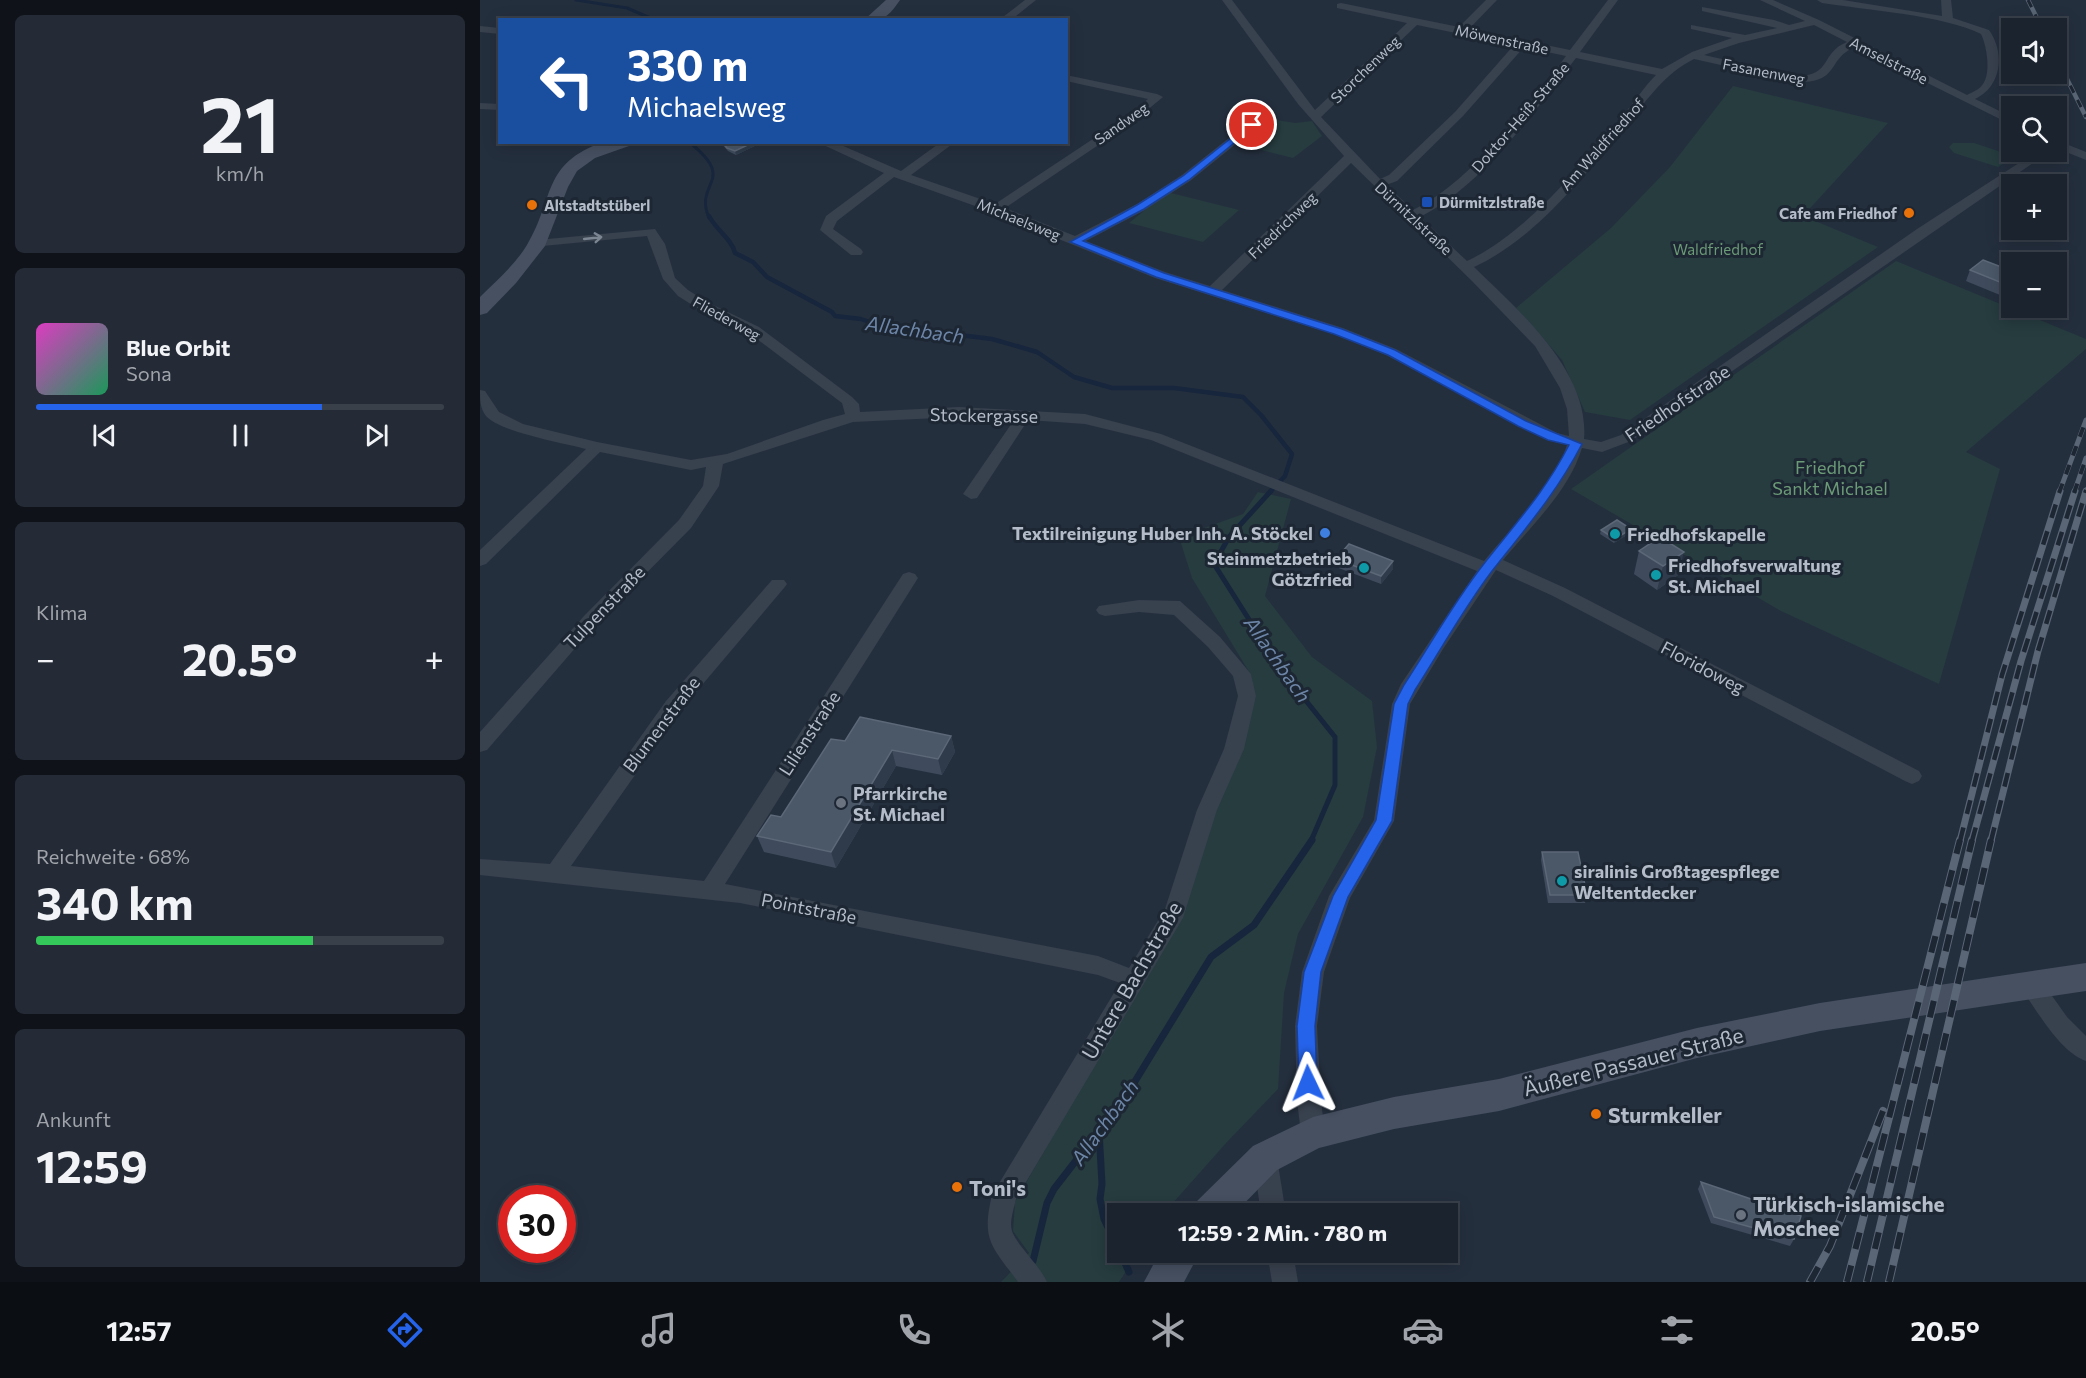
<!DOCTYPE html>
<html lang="de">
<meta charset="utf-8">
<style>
body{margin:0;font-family:Commissioner,sans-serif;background:#242b36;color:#f1f3f6;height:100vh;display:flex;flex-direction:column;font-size:22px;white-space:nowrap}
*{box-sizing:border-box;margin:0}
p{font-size:20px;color:#a0a4aa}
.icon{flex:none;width:33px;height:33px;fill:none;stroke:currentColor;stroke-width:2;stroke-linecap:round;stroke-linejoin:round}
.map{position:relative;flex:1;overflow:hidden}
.drawer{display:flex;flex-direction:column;gap:15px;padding:15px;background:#0f1319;width:480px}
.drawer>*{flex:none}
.guide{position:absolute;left:18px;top:18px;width:570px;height:126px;border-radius:0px;box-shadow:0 3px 15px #0003,0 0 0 2px #39404a;background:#1a4fa0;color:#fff;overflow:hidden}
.buttons{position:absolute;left:1521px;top:18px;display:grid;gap:12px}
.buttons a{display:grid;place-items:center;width:66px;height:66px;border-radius:0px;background:#1b232e;box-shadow:0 3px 15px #0003,0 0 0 2px #39404a;font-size:30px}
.speed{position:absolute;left:18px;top:1185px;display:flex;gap:12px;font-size:30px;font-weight:700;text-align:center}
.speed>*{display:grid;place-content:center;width:78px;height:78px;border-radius:50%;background:#1b232e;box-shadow:0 3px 15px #0003,0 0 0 2px #39404a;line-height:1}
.speed .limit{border:9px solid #d22;background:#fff;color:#111}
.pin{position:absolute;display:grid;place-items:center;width:51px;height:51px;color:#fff;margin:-26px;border:3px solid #fff;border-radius:50%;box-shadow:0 2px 6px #0007}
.me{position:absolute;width:66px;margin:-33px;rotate:358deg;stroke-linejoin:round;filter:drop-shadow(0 0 4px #0008)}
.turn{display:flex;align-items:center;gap:21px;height:126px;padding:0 30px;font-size:27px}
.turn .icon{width:78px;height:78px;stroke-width:2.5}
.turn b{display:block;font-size:42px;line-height:51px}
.big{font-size:45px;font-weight:700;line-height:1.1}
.drawer .tile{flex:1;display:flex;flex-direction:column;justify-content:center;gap:9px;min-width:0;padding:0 21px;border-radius:9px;background:#242b36}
.drawer .dial{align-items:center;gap:0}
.dial b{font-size:78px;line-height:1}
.song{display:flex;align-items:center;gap:18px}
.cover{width:72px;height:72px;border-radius:9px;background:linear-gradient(135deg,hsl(310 70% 55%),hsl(150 70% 35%))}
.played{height:6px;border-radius:3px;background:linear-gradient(90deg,#2563eb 70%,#39404a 70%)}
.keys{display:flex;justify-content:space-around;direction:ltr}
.heat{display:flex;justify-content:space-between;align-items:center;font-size:33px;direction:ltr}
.charge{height:9px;border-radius:4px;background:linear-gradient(90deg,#34c759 68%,#39404a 0)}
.trip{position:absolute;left:627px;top:1203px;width:351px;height:60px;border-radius:0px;background:#1b232e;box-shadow:0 3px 15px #0003,0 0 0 2px #39404a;font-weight:700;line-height:60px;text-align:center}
.menu{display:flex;height:96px;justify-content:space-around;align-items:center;background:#0b0e12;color:#a0a4aa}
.menu .icon{width:42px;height:42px}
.menu .on{color:#2563eb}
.menu b{font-size:27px;color:#f1f3f6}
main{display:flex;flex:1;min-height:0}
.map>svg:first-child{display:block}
</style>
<main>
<section class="drawer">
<div class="tile dial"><b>21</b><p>km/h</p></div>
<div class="tile">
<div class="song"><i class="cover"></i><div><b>Blue Orbit</b><p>Sona</p></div></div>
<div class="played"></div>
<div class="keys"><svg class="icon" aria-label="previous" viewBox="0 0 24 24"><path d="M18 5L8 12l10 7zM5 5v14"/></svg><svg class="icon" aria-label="pause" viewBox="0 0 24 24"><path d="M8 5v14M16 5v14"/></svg><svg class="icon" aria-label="next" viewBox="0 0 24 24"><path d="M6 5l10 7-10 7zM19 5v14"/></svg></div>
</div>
<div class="tile"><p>Klima</p>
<div class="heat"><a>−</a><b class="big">20.5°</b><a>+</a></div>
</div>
<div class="tile"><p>Reichweite · 68%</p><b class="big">340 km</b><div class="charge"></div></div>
<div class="tile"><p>Ankunft</p><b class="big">12:59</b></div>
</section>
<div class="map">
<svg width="1606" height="1282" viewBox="0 0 1606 1282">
<rect width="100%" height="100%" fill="#242f3e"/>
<g fill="#263c3f">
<polygon points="1253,86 1408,123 1323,216 1398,247 1150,420 1105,412 1082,360 1036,308 1131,228 1190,167"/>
<polygon points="790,119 815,123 832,121 842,136 813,158 754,143 765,134 776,136 790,132 786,126"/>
<polygon points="1473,143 1494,143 1521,152 1531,147 1532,152 1542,152 1518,167 1474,153 1469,147"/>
<polygon points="687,192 759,210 723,242 649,223"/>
<polygon points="1416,261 1606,339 1606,349 1486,452 1520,469 1459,684 1301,611 1091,489"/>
<polygon points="778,492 811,499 785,596 832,657 892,701 897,747 883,817 818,934 804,993 798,1089 747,1142 684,1213 638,1214 638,1252 658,1253 639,1282 521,1282 549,1253 533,1231 535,1202 702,911 775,697 771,675 712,578 699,537 763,514"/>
</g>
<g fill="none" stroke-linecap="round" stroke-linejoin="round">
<g stroke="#17263c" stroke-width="3">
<polyline points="96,0 147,8 175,20"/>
<path d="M209,142C259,182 213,181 229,218"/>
</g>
<path stroke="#17263c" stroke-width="4.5" d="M229,216C236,230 252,239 255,253L273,262L287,277L352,312L355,316L381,319L398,325L512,339L557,352L594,377L632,388H694L763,397L781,415L812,454L805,476L789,493"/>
<polyline stroke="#17263c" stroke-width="5" points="791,491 749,537 734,564 799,667 855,737 855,785 831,841"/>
<g stroke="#17263c" stroke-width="7">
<polyline points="619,1131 622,1184 620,1199 624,1219 638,1248"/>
<polyline points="640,1252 649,1272"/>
<polyline points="549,1266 553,1261 567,1203 574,1189 646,1096 731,957 774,925 832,840"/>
</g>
<g fill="#38414e" fill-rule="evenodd">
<polygon points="545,0 556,0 531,20 519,20"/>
<path d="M742,0H752L835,110L927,23L857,8V4L861,3L979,27L1006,0H1017L989,29L1090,50L1128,0H1138L1100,52L1182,69L1212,52L1252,38L1211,29V25L1265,35L1297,28L1222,11V7L1294,20L1309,25L1325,21L1280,0H1293L1339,20L1487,95C1493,92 1500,89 1503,84C1511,73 1507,46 1501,34C1463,15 1386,10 1342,3L1337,0H1363L1462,16L1461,0H1471L1473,18L1509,30C1525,52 1522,87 1495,99L1532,117V125L1375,47C1346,59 1361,83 1317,82L1214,59C1184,74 1169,98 1148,123C1104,175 1057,238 994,267C1038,310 1110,371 1104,439L1121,442L1141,435L1437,229L1556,152H1569L1151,441L1122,452L1102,448C1089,491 1051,526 1023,560L1085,588L1439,771L1442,776L1439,781L1432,784L1425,781L1073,596L1016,570L963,649L930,704L914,821L870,898L844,972L837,1026L841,1101L845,1133L842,1141L833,1144L824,1141L821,1133L817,1101L815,1026L822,972L849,896L894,820L912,704L921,684L997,571L671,440L605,424L548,420L497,498L491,499L483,494L534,420L479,417L373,422L243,464L239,486L211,528L116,624L7,750L0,752V732L104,616L199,520L223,486L226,467L211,470L120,452L6,564L0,566V550L106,449C84,443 20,432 6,416C0,408 0,400 0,390L5,391L19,412L43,424L117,442L211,460L247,454L343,420L365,414L362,403L269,333L217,308L198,296L183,279L167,236L52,247L50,244L52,241L57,240L175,229L185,244L195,278L208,290L227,302L279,327L372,397L379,404L380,412L479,407L605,414L681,434L1004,561C1033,525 1073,490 1087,445L1067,440L906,355L853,334L675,278L512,212L414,177L357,221L353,229L381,249L383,252L381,255H371L340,230L346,216L404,173L337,142H354L421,171L461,142H475L431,175L515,204L646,117L668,99L586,81V75L677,94L683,97L654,121L525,208L595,236L657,204L702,175L768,123L784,125L789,130L774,137L767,135L710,181L665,210L606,241L685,272L730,286L864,156L818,104ZM937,25L1034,45L975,112L909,175L900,179L841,117ZM1334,25L1367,42C1340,53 1352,76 1317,76L1224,55L1259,43ZM1044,47L1086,56C1047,107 991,182 933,210L906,185L917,181L983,116ZM1096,58L1176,75C1164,87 1155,101 1144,114C1101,165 1048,232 987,261L940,217C1002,186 1054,112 1096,58ZM871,163L992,281L1055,346L1080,388L1087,409L1089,436L1077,433L916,349L863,328L742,290Z"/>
<polygon points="0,26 20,28 20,34 0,32"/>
<polygon points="0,103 20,104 20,110 0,109"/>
<polygon points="1576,140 1606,152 1606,160 1576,148"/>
<path d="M429,572L435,574L438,578L245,884L618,956L649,968L685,909L717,810L744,749L758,696L753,676L728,647L694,615L659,612L625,616L619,614L616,610L619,606L659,600L700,601L740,637L771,674L776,696L764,749L737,810L703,918L536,1199C534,1209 529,1222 532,1231C538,1247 559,1264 567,1282H538C512,1246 501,1241 512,1195L640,983L618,975L260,903L0,875V859L70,864L186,701L292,580H304L307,584L304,588L200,711L91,866L224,881L423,574Z"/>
<path d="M1550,973L1558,976L1587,1017L1606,1036V1061C1580,1052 1558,1012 1542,990L1539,983L1542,976Z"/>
<polygon points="785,1146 794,1150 797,1158 806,1214 781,1214 773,1158 776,1150"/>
<polygon points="787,1252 813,1252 818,1282 792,1282"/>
</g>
<g fill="#465061" fill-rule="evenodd">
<path d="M406,0H420C408,17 405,20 384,20Z"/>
<path d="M124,142H151L149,146L115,158L97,171L88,187L65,246L36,283L7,313L0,315V297C16,281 35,265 47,245C75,199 61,163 124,142Z"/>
<polygon points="1606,963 1606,991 1340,1031 1217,1058 1019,1111 914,1129 839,1148 797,1170 754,1214 711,1214 716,1202 773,1146 833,1117 914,1097 1019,1079 1217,1028 1340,1003"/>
<polygon points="680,1252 720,1252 704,1282 664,1282"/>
</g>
<g stroke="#5a6575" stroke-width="4.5">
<g id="rail-far3">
<polyline points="1548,0 1562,28"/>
<polyline points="1576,57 1606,117"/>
</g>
</g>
<g stroke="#5a6575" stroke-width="5">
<g id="rail-far2">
<polyline points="1579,493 1606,420"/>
<polyline points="1594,493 1606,458"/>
<polyline points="1605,493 1606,490"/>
</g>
</g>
<g stroke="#5a6575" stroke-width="7">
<g id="rail-far1">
<polyline points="1480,841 1522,675 1580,491"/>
<polyline points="1492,841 1541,661 1595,491"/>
<polyline points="1511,841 1558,651 1606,491"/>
</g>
</g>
<g stroke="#5a6575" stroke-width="8">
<g id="rail">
<polyline points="1330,1282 1350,1246 1403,1111"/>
<polyline points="1367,1282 1480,840"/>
<polyline points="1387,1282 1492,840"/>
<polyline points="1409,1282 1511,840"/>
</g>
</g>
<use href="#rail-far3" stroke="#1d2633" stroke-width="3" stroke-dasharray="8" stroke-linecap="butt"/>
<use href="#rail-far2" stroke="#1d2633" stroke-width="4" stroke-dasharray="10" stroke-linecap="butt"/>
<use href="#rail-far1" stroke="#1d2633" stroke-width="4.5" stroke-dasharray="14" stroke-linecap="butt"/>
<use href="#rail" stroke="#1d2633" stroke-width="6" stroke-dasharray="17" stroke-linecap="butt"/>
</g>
<g fill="#3f4b5c">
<polygon points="240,142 281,142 281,143 256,155 248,151"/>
<polygon points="1490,270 1532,271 1532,300 1486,281"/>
<polygon points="1550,308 1569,308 1563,313"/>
<polygon points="1121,530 1150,533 1134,543 1120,534"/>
<polygon points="1159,551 1198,575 1177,590 1154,574"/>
<polygon points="856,559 913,561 913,569 901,584 856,567"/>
<polygon points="471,736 475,752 462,775 416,766 356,868 284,852 277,836 301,817 365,741"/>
<polygon points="1062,852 1107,895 1105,903 1068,903 1061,860"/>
<polygon points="1221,1182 1314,1239 1310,1246 1231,1223 1218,1189"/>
</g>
<g fill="#2f3b4b">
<polygon points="274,142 281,142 281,143 256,155 255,151"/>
<polygon points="1581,291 1576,301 1576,294"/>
<polygon points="1565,308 1569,308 1563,313"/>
<polygon points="1151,529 1150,533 1134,543 1135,539"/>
<polygon points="1204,552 1198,575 1177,590 1183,566"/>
<polygon points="913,561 913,569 901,584 901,576"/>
<polygon points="471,736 475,752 462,775 458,759"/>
<polygon points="412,750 416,766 356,868 351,852"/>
</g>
<g fill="#4b5868" stroke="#5c6777" stroke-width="1.5">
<polygon points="242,142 274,142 255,151 247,148"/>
<polygon points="1503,260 1532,271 1532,287 1490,270"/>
<polygon points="1576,289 1581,291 1576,294"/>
<polygon points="1137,520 1151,529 1135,539 1121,530"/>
<polygon points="1180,537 1204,552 1183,566 1159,551"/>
<polygon points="869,544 913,561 901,576 856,559"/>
<polygon points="380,717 471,736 458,759 412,750 351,852 277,836 291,815 301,817 351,739 365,741"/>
<polygon points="1062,852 1098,852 1107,895 1070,895"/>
<polygon points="1221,1182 1321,1216 1314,1239 1234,1217"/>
</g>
<defs><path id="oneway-shaft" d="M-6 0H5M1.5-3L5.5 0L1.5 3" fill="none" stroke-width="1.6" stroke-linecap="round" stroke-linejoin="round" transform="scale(1.5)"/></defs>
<use stroke="#7c8592" href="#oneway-shaft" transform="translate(113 238) rotate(-6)"/>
<path fill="#2563eb" stroke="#184099" stroke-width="1.5" d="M769,124L776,125L709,180L664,209L603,241L684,273L862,329L915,350L1046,421L1102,444C1077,492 1046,528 1012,571C984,608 960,651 935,690L928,704L912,821L868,897L841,972L835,1026L837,1083L834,1088L828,1091L822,1088L819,1083L817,1026L824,972L853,896L896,820L914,704L924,685C950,645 974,602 1003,565C1035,524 1065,492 1089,445L1068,440L1038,426L908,355L854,334L676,277L590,242L657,205L703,176Z"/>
<rect fill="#1a4fb4" stroke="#1d2633" stroke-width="2" x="941" y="196" width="12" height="12" rx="3"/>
<g fill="#e8710a" stroke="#1d2633" stroke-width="2">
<circle cx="52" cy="205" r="6"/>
<circle cx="1429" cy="213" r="6"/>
<circle cx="1116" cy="1114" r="6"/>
<circle cx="477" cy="1187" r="6"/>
</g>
<circle fill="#3f7fe0" stroke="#1d2633" stroke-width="2" cx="845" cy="533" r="6"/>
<g fill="#0f9aa8" stroke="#1d2633" stroke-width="2">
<circle cx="1135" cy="534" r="6"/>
<circle cx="884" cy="568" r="6"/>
<circle cx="1176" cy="575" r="6"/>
<circle cx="1082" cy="881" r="6"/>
</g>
<g fill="#6b7280" stroke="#1d2633" stroke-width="2">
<circle cx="361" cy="803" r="6"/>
<circle cx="1261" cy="1215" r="6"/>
</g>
<g text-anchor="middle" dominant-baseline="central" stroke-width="6" stroke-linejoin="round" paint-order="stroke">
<g font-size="15" fill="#b4bcc9" stroke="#1d2633">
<text transform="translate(1022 39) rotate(12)">Möwenstraße</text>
<text transform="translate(1409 60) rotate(27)">Amselstraße</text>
<text transform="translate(885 69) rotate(-44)">Storchenweg</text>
<text transform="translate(1284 71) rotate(11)">Fasanenweg</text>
<text transform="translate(1040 117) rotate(-49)">Doktor-Heiß-Straße</text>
<text transform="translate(641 123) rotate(-35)">Sandweg</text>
<text transform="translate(1122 144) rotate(-48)">Am Waldfriedhof</text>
<text transform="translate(934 218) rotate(43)">Dürnitzlstraße</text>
<text transform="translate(539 219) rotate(22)">Michaelsweg</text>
<text transform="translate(802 225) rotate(-44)">Friedrichweg</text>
<text transform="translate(247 318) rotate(29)">Fliederweg</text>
</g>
<g font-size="15" font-weight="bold" fill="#b4bcc9" stroke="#1d2633" text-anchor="start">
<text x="959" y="202">Dürmitzlstraße</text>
<text x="64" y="205">Altstadtstüberl</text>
<text x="1417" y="213" text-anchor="end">Cafe am Friedhof</text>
</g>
<g font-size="15" fill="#6b9a76" stroke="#1d2633">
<text x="1238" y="249">Waldfriedhof</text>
</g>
<g font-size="18" fill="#b4bcc9" stroke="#1d2633">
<text transform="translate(1197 403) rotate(-34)">Friedhofstraße</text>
<text transform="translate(504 415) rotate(1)">Stockergasse</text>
<text transform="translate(124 607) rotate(-46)">Tulpenstraße</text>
<text transform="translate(1223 667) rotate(28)">Floridoweg</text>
<text transform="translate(181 724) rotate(-53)">Blumenstraße</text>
<text transform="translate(329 733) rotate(-57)">Lilienstraße</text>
<text transform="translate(329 908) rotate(11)">Pointstraße</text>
</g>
<g font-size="18" fill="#6b9a76" stroke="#1d2633">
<text x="1350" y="467">Friedhof<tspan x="1350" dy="21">Sankt Michael</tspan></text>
</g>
<g font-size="18" font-weight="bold" fill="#b4bcc9" stroke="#1d2633" text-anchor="start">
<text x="833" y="533" text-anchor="end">Textilreinigung Huber Inh. A. Stöckel</text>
<text x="1147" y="534">Friedhofskapelle</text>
<text x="872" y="558" text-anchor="end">Steinmetzbetrieb<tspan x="872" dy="21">Götzfried</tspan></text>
<text x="1188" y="565">Friedhofsverwaltung<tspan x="1188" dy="21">St. Michael</tspan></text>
<text x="373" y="793">Pfarrkirche<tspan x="373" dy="21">St. Michael</tspan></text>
<text x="1094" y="871">siralinis Großtagespflege<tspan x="1094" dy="21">Weltentdecker</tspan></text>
</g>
<g font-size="20" font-style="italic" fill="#6d86a8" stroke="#1d2633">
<text transform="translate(435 329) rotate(8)">Allachbach</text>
<text transform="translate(798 659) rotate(55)">Allachbach</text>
<text transform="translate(624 1122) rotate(-54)">Allachbach</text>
</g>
<g font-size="21" fill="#b4bcc9" stroke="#1d2633">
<text transform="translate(651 980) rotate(-60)">Untere Bachstraße</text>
<text transform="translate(1153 1061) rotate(-14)">Äußere Passauer Straße</text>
</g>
<g font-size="21" font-weight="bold" fill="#b4bcc9" stroke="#1d2633" text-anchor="start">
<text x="1128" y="1114">Sturmkeller</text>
<text x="489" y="1187">Toni's</text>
<text x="1273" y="1203">Türkisch-islamische<tspan x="1273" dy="24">Moschee</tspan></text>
</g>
</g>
</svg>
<div class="buttons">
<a><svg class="icon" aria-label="sound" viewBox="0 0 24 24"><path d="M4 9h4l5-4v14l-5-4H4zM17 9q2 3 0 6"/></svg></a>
<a><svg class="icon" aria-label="search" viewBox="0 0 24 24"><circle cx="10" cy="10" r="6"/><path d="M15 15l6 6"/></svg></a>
<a>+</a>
<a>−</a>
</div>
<div class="speed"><div class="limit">30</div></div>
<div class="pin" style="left:772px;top:125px;background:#d93025"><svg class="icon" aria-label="arrive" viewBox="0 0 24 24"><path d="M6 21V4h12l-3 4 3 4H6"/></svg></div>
<svg class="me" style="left:828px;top:1083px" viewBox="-20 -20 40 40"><path d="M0-17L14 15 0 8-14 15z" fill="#2563eb" stroke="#fff" stroke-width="4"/></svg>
<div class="trip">12:59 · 2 Min. · 780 m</div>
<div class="guide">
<div class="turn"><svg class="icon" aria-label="left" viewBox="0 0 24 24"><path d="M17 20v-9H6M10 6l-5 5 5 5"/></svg><div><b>330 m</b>Michaelsweg</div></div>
</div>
</div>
</main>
<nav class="menu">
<b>12:57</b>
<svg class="icon on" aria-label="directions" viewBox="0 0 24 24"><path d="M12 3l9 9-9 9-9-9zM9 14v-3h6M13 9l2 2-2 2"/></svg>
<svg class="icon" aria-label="music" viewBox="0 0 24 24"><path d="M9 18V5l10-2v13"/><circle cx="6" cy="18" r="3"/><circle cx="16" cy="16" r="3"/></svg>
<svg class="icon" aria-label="phone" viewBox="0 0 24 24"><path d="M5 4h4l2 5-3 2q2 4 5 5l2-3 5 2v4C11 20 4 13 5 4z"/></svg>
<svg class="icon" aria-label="climate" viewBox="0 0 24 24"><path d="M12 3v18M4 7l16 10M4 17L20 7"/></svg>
<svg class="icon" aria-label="car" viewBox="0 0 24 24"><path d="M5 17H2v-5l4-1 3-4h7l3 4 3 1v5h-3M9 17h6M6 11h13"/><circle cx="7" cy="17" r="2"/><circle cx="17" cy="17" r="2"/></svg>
<svg class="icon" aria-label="filters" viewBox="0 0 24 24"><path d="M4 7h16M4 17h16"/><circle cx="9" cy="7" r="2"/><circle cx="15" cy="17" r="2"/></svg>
<b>20.5°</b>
</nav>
